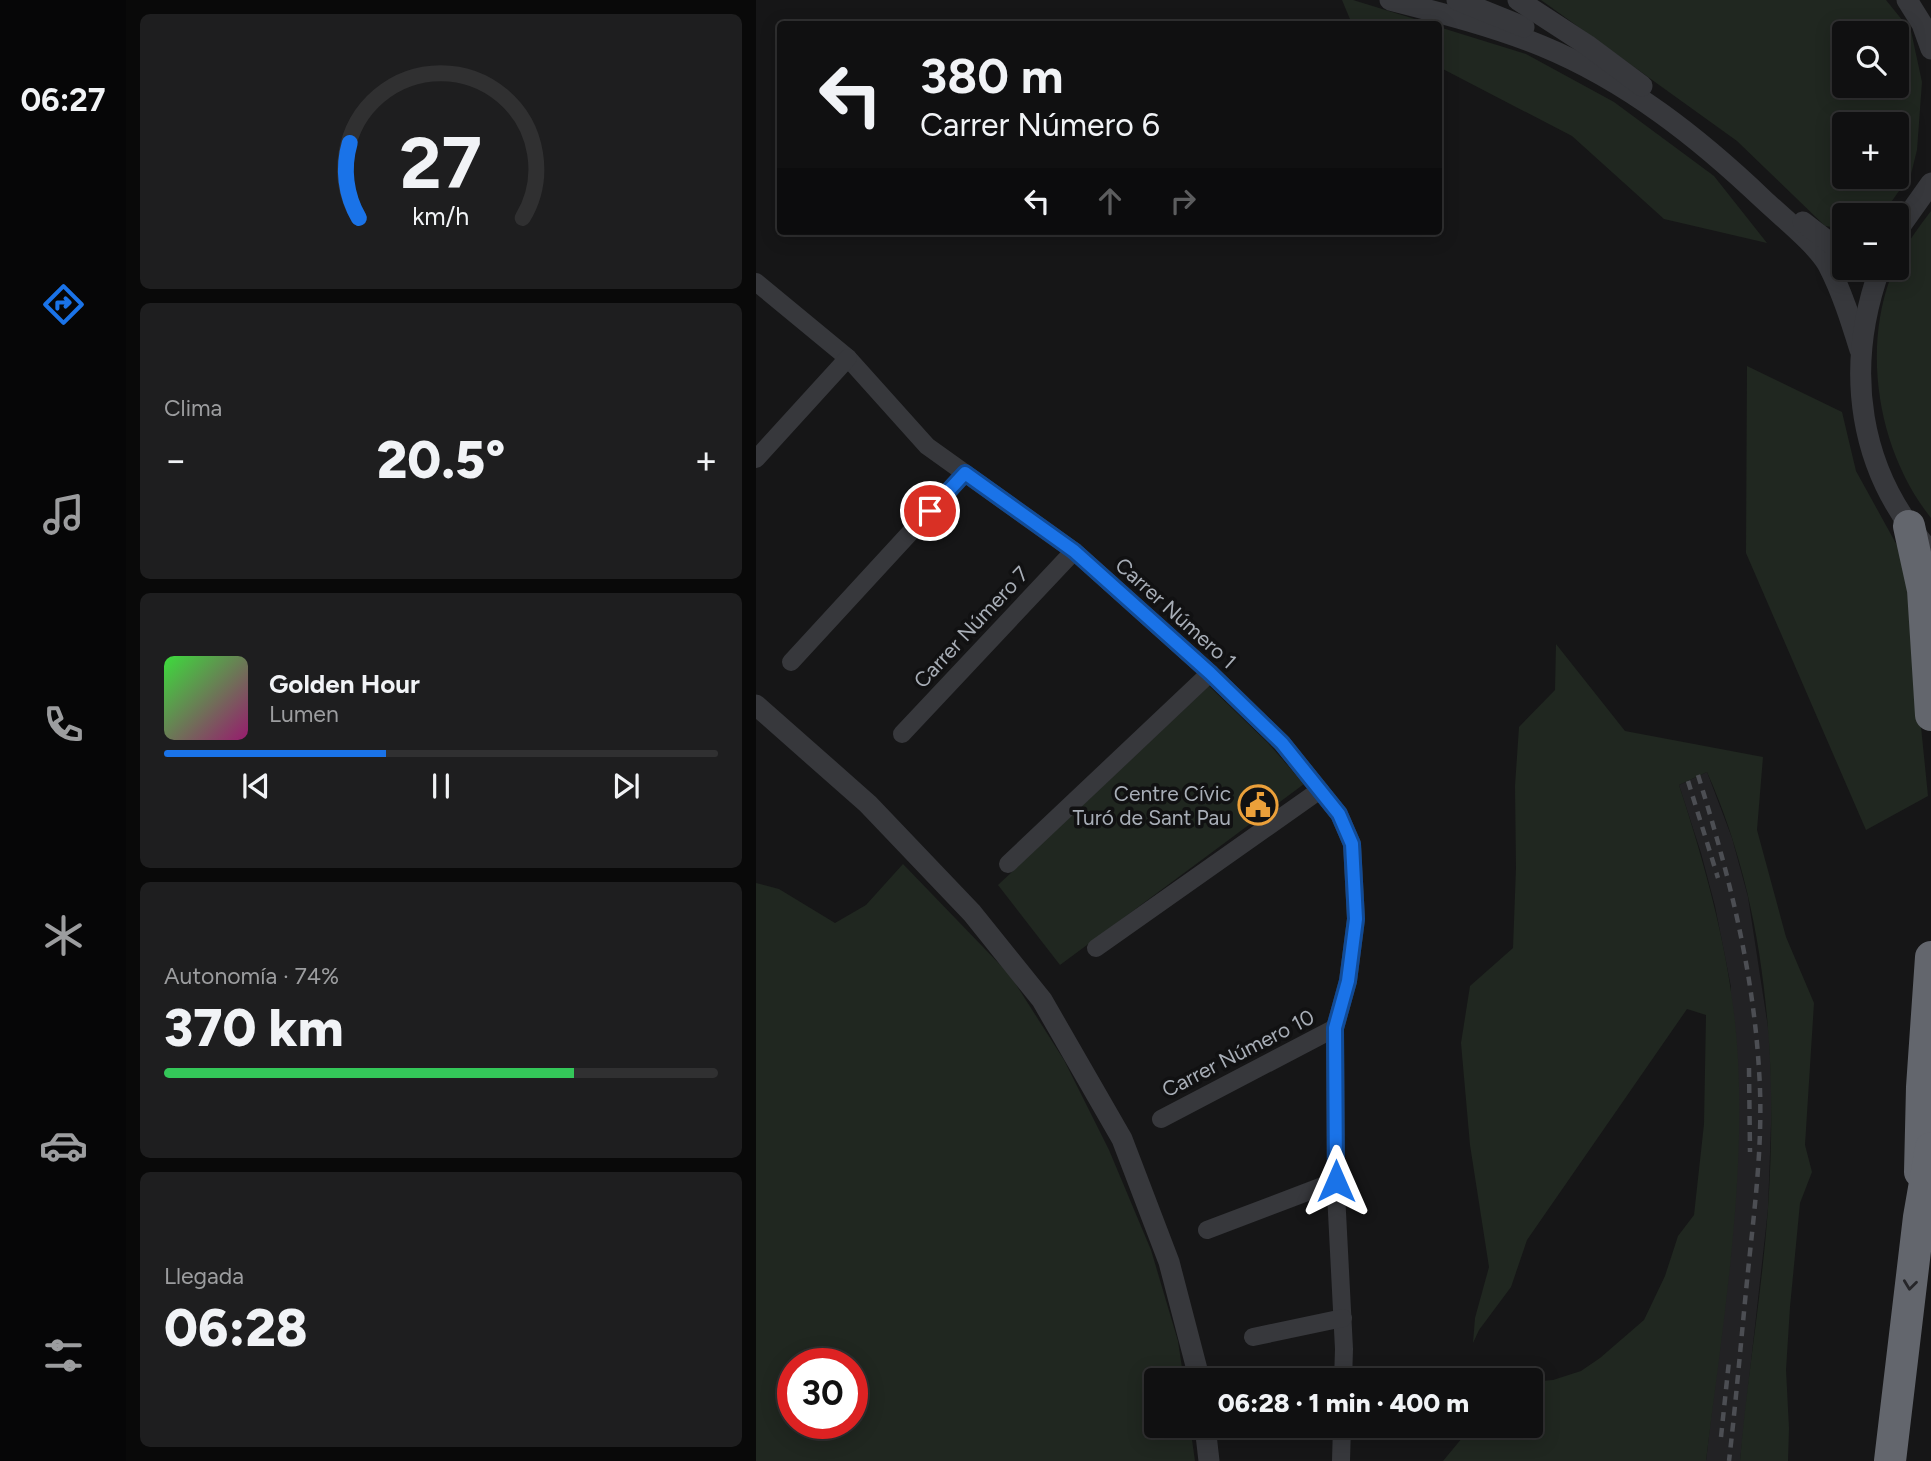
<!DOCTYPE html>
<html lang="es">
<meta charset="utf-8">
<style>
body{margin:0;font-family:Figtree,sans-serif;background:#1e1e1f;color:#f1f3f6;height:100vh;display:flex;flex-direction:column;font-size:26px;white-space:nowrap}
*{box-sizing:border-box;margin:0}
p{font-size:23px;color:#9c9d9f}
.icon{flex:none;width:38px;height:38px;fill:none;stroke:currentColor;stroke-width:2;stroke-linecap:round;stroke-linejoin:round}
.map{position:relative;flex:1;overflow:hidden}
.panel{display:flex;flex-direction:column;gap:14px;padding:14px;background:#090909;width:630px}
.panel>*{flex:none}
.hud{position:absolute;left:21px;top:21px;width:665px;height:214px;border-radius:7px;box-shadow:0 4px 18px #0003,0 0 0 2px #303031;background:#101011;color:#f1f3f6;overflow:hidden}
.controls{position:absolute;left:1076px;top:21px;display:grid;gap:14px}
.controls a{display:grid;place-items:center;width:77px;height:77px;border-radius:7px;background:#101011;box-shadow:0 4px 18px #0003,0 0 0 2px #303031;font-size:35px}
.speed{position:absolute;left:21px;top:1348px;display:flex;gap:14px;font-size:35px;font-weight:700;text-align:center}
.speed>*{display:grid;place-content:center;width:91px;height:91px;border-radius:50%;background:#101011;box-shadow:0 4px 18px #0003,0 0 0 2px #303031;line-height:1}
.speed .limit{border:10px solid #d22;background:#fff;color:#111}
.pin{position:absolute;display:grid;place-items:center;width:60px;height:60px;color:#fff;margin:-30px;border:4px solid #fff;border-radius:50%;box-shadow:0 2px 7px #0007}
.me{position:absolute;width:77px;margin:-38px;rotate:0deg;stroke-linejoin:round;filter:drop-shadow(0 0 5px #0008)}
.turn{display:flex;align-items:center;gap:24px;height:147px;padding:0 28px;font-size:32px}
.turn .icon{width:91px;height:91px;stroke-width:2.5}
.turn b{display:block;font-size:49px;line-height:60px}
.lanes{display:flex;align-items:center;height:66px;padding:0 28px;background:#0003;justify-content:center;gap:35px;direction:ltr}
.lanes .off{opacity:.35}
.big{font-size:52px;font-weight:800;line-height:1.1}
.panel .card{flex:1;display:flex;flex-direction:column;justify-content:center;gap:10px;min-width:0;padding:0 24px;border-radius:10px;background:#1e1e1f}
.panel .dial{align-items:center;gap:0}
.dial svg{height:182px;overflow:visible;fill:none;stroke:#303031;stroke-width:7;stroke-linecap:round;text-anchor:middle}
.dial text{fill:#f1f3f6;stroke:none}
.song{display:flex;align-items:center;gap:21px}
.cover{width:84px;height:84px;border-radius:10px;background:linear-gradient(135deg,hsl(120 70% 55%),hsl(320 70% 35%))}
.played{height:7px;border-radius:4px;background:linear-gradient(90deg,#1a73e8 40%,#303031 40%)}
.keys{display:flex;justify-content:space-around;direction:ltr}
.heat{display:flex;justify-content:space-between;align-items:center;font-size:38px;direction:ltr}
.charge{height:10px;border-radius:5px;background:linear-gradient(90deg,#34c759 74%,#303031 0)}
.trip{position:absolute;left:388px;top:1368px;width:399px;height:70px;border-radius:7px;background:#101011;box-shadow:0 4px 18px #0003,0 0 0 2px #303031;font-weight:800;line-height:70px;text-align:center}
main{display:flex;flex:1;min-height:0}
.menu{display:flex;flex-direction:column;width:126px;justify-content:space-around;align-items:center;background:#060607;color:#9c9d9f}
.menu .icon{width:49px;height:49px}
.menu .current{color:#1a73e8}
.menu b{font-size:32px;color:#f1f3f6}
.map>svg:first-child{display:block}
</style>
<main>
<nav class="menu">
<b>06:27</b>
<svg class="icon current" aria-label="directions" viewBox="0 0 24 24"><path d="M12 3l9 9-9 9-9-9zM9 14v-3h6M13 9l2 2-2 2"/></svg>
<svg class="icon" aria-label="music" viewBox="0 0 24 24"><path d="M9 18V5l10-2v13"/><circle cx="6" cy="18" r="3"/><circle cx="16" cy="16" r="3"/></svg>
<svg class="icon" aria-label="phone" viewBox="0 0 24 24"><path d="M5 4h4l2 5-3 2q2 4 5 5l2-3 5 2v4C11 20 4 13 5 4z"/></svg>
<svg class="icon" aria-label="climate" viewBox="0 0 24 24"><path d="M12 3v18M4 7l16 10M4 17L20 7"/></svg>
<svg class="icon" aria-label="car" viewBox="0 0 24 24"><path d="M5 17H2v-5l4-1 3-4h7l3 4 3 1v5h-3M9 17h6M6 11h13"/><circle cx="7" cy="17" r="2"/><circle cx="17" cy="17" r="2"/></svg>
<svg class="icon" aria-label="filters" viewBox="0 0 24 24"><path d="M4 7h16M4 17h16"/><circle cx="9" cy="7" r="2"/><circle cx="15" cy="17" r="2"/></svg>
</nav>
<section class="panel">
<div class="card dial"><svg viewBox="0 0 100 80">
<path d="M14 69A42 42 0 1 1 86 69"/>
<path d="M14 69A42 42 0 0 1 10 36" stroke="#1a73e8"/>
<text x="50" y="56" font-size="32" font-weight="700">27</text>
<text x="50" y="72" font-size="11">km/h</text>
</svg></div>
<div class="card"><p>Clima</p>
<div class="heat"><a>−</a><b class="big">20.5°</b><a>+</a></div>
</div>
<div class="card">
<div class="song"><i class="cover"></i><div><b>Golden Hour</b><p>Lumen</p></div></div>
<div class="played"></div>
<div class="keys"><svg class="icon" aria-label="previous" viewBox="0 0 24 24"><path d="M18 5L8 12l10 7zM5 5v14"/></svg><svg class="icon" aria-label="pause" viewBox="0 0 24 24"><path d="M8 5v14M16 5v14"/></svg><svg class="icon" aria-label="next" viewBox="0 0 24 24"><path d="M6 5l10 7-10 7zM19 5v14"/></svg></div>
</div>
<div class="card"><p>Autonomía · 74%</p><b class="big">370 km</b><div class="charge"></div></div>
<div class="card"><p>Llegada</p><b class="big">06:28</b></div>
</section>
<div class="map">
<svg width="1175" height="1461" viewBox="0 0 1175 1461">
<rect width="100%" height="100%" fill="#161617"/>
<polygon fill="#222224" points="951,772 976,838 992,897 1013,1034 1016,1097 1012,1209 984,1461 950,1461 975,1245 975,987 959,906 945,853 923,785"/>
<g fill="#202720" fill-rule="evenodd">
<polygon points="586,0 597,0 675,24 596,24"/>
<path d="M785,0H1130L1155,31L1166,82L1161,150L1155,174L1126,215H1088V229L1069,226L981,141ZM1088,33H1141V86H1088ZM1088,124H1141V177H1088Z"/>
<polygon points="683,27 770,54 858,102 958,176 1011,243 908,219 816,136 683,67"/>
<path d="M1175,211V518C1124,454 1106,356 1134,279C1142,255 1159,232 1175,211Z"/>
<polygon points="991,366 1086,412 1100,471 1148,558 1172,796 1110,830 990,553"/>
<path d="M800,644L869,731L1007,757L1001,830L1030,937L1058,1003L1049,1145L1056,1172L1044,1203L1034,1307L1030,1370L1033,1428L1032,1461H984C991,1377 1006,1293 1012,1208C1022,1062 1011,907 951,772L923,785C952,874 977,965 982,1059C989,1193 966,1329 950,1461H687L716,1426H775V1382L797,1380L825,1371L844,1358L888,1320L909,1276L922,1236L938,1215L948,1124L950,1015L931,1009L771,1240L755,1287L723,1330L717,1343L719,1318L733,1267L714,1145L705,1043L714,986L757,948L760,868L759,786L763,727L799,690Z"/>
<polygon points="453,686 512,743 548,784 304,965 242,885"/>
<path d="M147,864L254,975L308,1060L353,1150L395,1250L422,1341L428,1381H401V1426H434L439,1461H0V883L23,889L79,923L110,905ZM37,1363H96V1423H37Z"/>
</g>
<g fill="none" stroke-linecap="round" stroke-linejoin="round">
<g stroke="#37383c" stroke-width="18">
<polyline points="0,282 92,358 171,446 318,551 454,673 526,743 583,814 596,844 600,919 592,981 579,1028 580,1193 588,1349 587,1381"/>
<polyline points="0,459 92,358"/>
<polyline points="35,662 209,473"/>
<polyline points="146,734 318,551"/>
<polyline points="252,864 454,673"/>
<polyline points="340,948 564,790"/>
<polyline points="405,1119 579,1028"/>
<polyline points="451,1230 580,1181"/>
<polyline points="497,1337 587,1318"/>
<polyline points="585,1461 586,1426"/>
</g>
<g stroke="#37383c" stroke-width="21">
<path d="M634,0C685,13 737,26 786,46C871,81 943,138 1008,200C1026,217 1061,245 1072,265C1086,292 1095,321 1104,350"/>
<polyline points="701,0 768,27"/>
<polyline points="762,0 831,45 886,86"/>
<polyline points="1151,0 1166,24 1175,49"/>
<polyline points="1047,222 1082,249 1088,250"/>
<polyline points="1141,231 1175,183"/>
<path d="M1124,268C1088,368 1101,472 1175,552"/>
<polyline points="0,705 112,804 216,913 286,1000 366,1139 413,1262 444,1381"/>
<polyline points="449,1426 453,1461"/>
</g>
<g stroke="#63666d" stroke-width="32">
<polyline points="1153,526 1167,590 1175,715"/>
<polyline points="1164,1172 1166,1087 1175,957"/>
<polyline points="1134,1461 1163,1217 1175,1148"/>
</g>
<g stroke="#4c4e53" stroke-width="4.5" stroke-dasharray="9 7" stroke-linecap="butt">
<path d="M942,775C972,871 997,968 1003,1070C1008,1141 998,1211 991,1281C985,1341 980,1401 973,1461"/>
<polyline points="932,781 962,878"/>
<polyline points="993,1068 994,1152"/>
<polyline points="965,1437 973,1361"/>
</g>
</g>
<defs><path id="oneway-chevron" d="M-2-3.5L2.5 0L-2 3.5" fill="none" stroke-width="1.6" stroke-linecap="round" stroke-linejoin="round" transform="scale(1.75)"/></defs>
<use stroke="#262629" href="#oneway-chevron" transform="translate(1154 1285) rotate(97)"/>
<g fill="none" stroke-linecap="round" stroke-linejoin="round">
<g stroke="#114b97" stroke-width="18">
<polyline id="route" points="174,511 209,473 318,551 454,673 526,743 583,814 596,844 600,919 592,981 579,1028 580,1181"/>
</g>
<use href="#route" stroke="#1a73e8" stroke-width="12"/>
</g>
<defs>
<g id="civic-ring" transform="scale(2.0125)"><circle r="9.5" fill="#111112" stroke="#eba03a" stroke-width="1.5"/><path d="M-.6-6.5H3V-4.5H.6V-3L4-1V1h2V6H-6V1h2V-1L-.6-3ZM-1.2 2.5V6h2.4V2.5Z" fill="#eba03a"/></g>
</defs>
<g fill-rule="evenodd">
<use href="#civic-ring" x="502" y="805"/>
</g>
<g text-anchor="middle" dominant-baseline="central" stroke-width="7" stroke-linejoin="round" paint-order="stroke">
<g font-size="21" fill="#a8aeb7" stroke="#111112">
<text transform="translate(420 613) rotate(42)">Carrer Número 1</text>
<text transform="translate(215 627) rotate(-47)">Carrer Número 7</text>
<text transform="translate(482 1053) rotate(-27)">Carrer Número 10</text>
</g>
<g font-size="21" fill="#a8aeb7" stroke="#111112" text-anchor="end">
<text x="475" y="793">Centre Cívic<tspan x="475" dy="24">Turó de Sant Pau</tspan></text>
</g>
</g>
</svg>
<div class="controls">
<a><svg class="icon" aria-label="search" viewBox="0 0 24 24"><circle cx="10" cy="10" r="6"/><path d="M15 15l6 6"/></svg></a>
<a>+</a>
<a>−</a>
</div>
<div class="speed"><div class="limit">30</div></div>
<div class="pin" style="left:174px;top:511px;background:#d93025"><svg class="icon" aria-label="arrive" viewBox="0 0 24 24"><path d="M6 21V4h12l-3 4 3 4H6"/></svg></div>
<svg class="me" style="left:580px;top:1181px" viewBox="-20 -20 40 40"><path d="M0-17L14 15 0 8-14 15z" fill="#1a73e8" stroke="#fff" stroke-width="4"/></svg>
<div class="trip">06:28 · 1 min · 400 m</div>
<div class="hud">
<div class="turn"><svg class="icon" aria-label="left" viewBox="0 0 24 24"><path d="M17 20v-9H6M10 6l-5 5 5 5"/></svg><div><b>380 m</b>Carrer Número 6</div></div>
<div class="lanes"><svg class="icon" aria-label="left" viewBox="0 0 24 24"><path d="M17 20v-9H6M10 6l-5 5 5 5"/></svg><svg class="icon off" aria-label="ahead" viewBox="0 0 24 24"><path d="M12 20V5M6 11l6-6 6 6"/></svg><svg class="icon off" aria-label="right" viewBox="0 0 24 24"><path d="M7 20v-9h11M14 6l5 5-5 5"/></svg></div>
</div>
</div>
</main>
